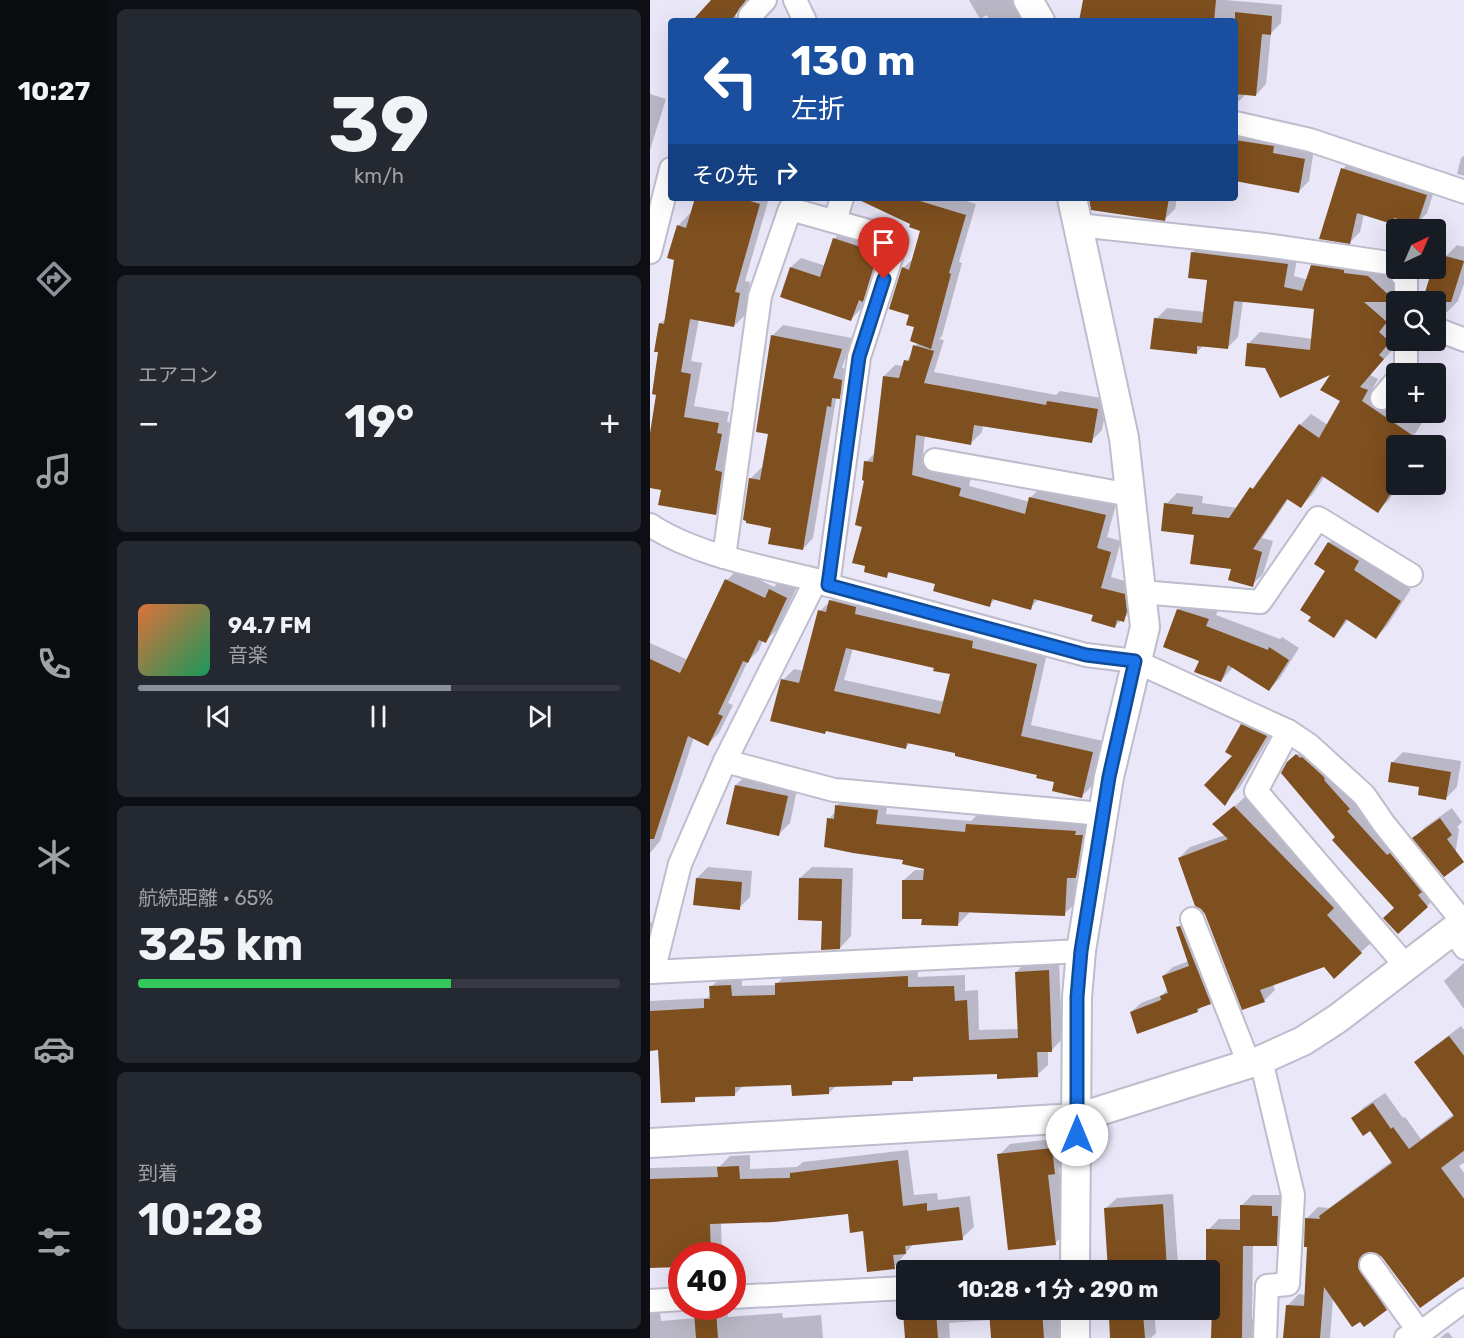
<!DOCTYPE html>
<html lang="ja">
<meta charset="utf-8">
<style>
body{margin:0;font-family:Rubik,"Noto Sans JP",sans-serif;background:#242831;color:#f1f3f6;height:100vh;display:flex;flex-direction:column;font-size:22px;white-space:nowrap}
*{box-sizing:border-box;margin:0}
p{font-size:20px;color:#9ea1a6}
.icon{flex:none;width:33px;height:33px;fill:none;stroke:currentColor;stroke-width:2;stroke-linecap:round;stroke-linejoin:round}
.map{position:relative;flex:1;overflow:hidden}
.sheet{display:flex;flex-direction:column;gap:9px;padding:9px;background:#0d0f14;width:542px}
.sheet>*{flex:none}
.banner{position:absolute;left:18px;top:18px;width:570px;height:183px;border-radius:6px;box-shadow:0 6px 24px #0002;background:#1a4fa0;color:#fff;overflow:hidden}
.needle{width:39px;rotate:44deg}
.fabs{position:absolute;left:736px;top:219px;display:grid;gap:12px}
.fabs a{display:grid;place-items:center;width:60px;height:60px;border-radius:6px;background:#171b24;box-shadow:0 6px 24px #0002;font-size:30px}
.speed{position:absolute;left:18px;top:1242px;display:flex;gap:12px;font-size:30px;font-weight:700;text-align:center}
.speed>*{display:grid;place-content:center;width:78px;height:78px;border-radius:50%;background:#171b24;box-shadow:0 6px 24px #0002;line-height:1}
.speed .limit{border:9px solid #d22;background:#fff;color:#111}
.pin{position:absolute;display:grid;place-items:center;width:51px;height:51px;color:#fff;margin:-62px -26px;border-radius:50% 50% 50% 0;rotate:-45deg;box-shadow:0 0 6px #0007}
.pin .icon{rotate:45deg}
.me{position:absolute;width:66px;margin:-33px;rotate:0deg;stroke-linejoin:round;filter:drop-shadow(0 0 4px #0008)}
.turn{display:flex;align-items:center;gap:21px;height:126px;padding:0 24px;font-size:27px}
.turn .icon{width:78px;height:78px;stroke-width:2.5}
.turn b{display:block;font-size:42px;line-height:51px}
.then{display:flex;align-items:center;height:57px;padding:0 24px;background:#0003;gap:12px;font-size:22px}
.big{font-size:45px;font-weight:700;line-height:1.1}
.sheet .card{flex:1;display:flex;flex-direction:column;justify-content:center;gap:9px;min-width:0;padding:0 21px;border-radius:9px;background:#242831}
.sheet .dial{align-items:center;gap:0}
.dial b{font-size:78px;line-height:1}
.song{display:flex;align-items:center;gap:18px}
.cover{width:72px;height:72px;border-radius:9px;background:linear-gradient(135deg,hsl(20 70% 55%),hsl(150 70% 35%))}
.played{height:6px;border-radius:3px;background:linear-gradient(90deg,#8c9099 65%,#363941 65%)}
.keys{display:flex;justify-content:space-around;direction:ltr}
.heat{display:flex;justify-content:space-between;align-items:center;font-size:33px;direction:ltr}
.charge{height:9px;border-radius:4px;background:linear-gradient(90deg,#34c759 65%,#363941 0)}
.trip{position:absolute;left:246px;top:1260px;width:324px;height:60px;border-radius:6px;background:#171b24;box-shadow:0 6px 24px #0002;font-weight:700;line-height:60px;text-align:center}
main{display:flex;flex:1;min-height:0}
.menu{display:flex;flex-direction:column;width:108px;justify-content:space-around;align-items:center;background:#090b0e;color:#9ea1a6}
.menu .icon{width:42px;height:42px}
.menu .current{color:#8c9099}
.menu b{font-size:27px;color:#f1f3f6}
.map>svg:first-child{display:block}
</style>
<main>
<nav class="menu">
<b>10:27</b>
<svg class="icon current" aria-label="directions" viewBox="0 0 24 24"><path d="M12 3l9 9-9 9-9-9zM9 14v-3h6M13 9l2 2-2 2"/></svg>
<svg class="icon" aria-label="music" viewBox="0 0 24 24"><path d="M9 18V5l10-2v13"/><circle cx="6" cy="18" r="3"/><circle cx="16" cy="16" r="3"/></svg>
<svg class="icon" aria-label="phone" viewBox="0 0 24 24"><path d="M5 4h4l2 5-3 2q2 4 5 5l2-3 5 2v4C11 20 4 13 5 4z"/></svg>
<svg class="icon" aria-label="climate" viewBox="0 0 24 24"><path d="M12 3v18M4 7l16 10M4 17L20 7"/></svg>
<svg class="icon" aria-label="car" viewBox="0 0 24 24"><path d="M5 17H2v-5l4-1 3-4h7l3 4 3 1v5h-3M9 17h6M6 11h13"/><circle cx="7" cy="17" r="2"/><circle cx="17" cy="17" r="2"/></svg>
<svg class="icon" aria-label="filters" viewBox="0 0 24 24"><path d="M4 7h16M4 17h16"/><circle cx="9" cy="7" r="2"/><circle cx="15" cy="17" r="2"/></svg>
</nav>
<section class="sheet">
<div class="card dial"><b>39</b><p>km/h</p></div>
<div class="card"><p>エアコン</p>
<div class="heat"><a>−</a><b class="big">19°</b><a>+</a></div>
</div>
<div class="card">
<div class="song"><i class="cover"></i><div><b>94.7 FM</b><p>音楽</p></div></div>
<div class="played"></div>
<div class="keys"><svg class="icon" aria-label="previous" viewBox="0 0 24 24"><path d="M18 5L8 12l10 7zM5 5v14"/></svg><svg class="icon" aria-label="pause" viewBox="0 0 24 24"><path d="M8 5v14M16 5v14"/></svg><svg class="icon" aria-label="next" viewBox="0 0 24 24"><path d="M6 5l10 7-10 7zM19 5v14"/></svg></div>
</div>
<div class="card"><p>航続距離 · 65%</p><b class="big">325 km</b><div class="charge"></div></div>
<div class="card"><p>到着</p><b class="big">10:28</b></div>
</section>
<div class="map">
<svg width="815" height="1338" viewBox="0 0 815 1338">
<rect width="100%" height="100%" fill="#e9e7f8"/>
<g fill="#0003" fill-rule="evenodd">
<polygon points="64,0 98,0 85,15 90,21 44,21"/>
<polygon points="319,0 362,0 373,21 339,21 337,15 330,19"/>
<polygon points="434,0 575,0 632,5 631,23 621,33 616,84 606,95 596,94 589,101 585,100 585,21 430,21"/>
<polygon points="0,94 16,99 0,150"/>
<polygon points="585,128 664,149 659,181 649,191 585,180"/>
<polygon points="815,155 815,176 807,174 811,158"/>
<polygon points="703,158 786,185 777,213 767,224 746,217 742,222 714,214 710,232 700,242 693,169"/>
<polygon points="46,198 119,198 95,281 100,282 95,315 84,326 49,319 41,361 52,363 44,406 79,412 77,422 82,423 75,460 83,461 77,503 66,514 13,489 0,487 0,450 8,394 10,324 17,317 26,259 28,226 39,214 41,215"/>
<polygon points="226,198 307,198 326,204 309,262 312,263 292,336 289,339 294,340 284,372 406,395 410,391 458,399 452,430 441,441 333,425 332,432 321,443 275,435 272,464 321,477 319,486 380,502 381,497 392,486 466,505 457,537 471,541 461,577 485,584 484,609 465,626 445,614 389,599 380,608 346,599 339,605 287,583 241,571 236,576 213,526 216,462 226,452 234,376 245,365 254,366 268,342 253,268 264,258 272,230"/>
<polygon points="464,198 527,198 525,209 515,219"/>
<polygon points="195,228 226,239 224,245 235,249 222,290 216,296 211,309 201,319 141,267 151,258 176,266 185,238"/>
<polygon points="553,242 648,253 644,276 658,280 662,266 673,255 729,266 753,287 747,302 747,311 739,321 747,328 747,334 739,343 744,348 720,375 728,379 722,390 747,406 747,412 756,412 772,423 757,446 747,446 745,464 747,465 747,484 749,484 739,500 728,511 675,476 662,495 651,506 639,498 612,538 623,541 613,574 602,585 545,534 516,504 527,493 553,496 552,503 588,508 650,425 661,414 678,425 692,400 684,371 616,367 599,343 610,332 663,339 666,308 593,301 588,337 577,348 554,345 546,353 506,319 517,308 555,312 559,279 542,253"/>
<polygon points="807,245 815,247 815,281 808,301 797,312 786,309 782,274 794,263 796,256"/>
<polygon points="133,325 202,338 192,368 202,370 200,387 186,399 163,538 153,549 122,526 100,479 111,468 114,468 120,433 122,336"/>
<polygon points="690,532 714,559 761,589 737,626 726,637 699,619 684,637 663,616 677,570 679,543"/>
<polygon points="88,569 124,587 131,579 147,587 127,630 115,641 113,640 109,650 98,661 78,703 83,705 69,733 58,744 44,737 10,841 0,853 0,643 38,660 77,580"/>
<path d="M192,590L397,653L381,725L453,741L443,785L432,796L406,781L388,774L261,742L255,748L133,680L144,669L154,671L170,611ZM203,648L286,667L302,673L295,702L194,680Z"/>
<polygon points="540,598 569,608 566,615 630,639 632,637 649,648 630,678 619,690 583,667 571,681 551,660 515,646 529,609"/>
<polygon points="604,714 627,725 590,787 578,799 584,756 592,725"/>
<polygon points="657,746 787,896 777,906 746,907 687,837 638,763"/>
<polygon points="753,752 811,761 807,787 796,798 771,786 742,763"/>
<polygon points="97,774 148,785 140,823 128,835 86,785"/>
<polygon points="197,795 238,800 236,814 321,821 328,814 435,821 435,824 443,825 436,866 426,876 425,904 414,914 319,911 319,913 308,924 273,918 254,880 265,870 277,870 179,819 186,811 187,806"/>
<polygon points="596,796 694,897 722,942 711,952 623,984 625,990 614,1001 556,913 529,858 540,847 575,835 565,824"/>
<polygon points="802,808 812,822 807,827 809,829 804,863 764,838 775,827"/>
<polygon points="58,867 102,871 100,897 89,908 47,878"/>
<polygon points="162,867 203,868 201,936 190,948 150,878"/>
<polygon points="537,918 570,993 560,1003 553,1005 548,1011 481,1012 491,1003 512,995 518,989 513,976 523,967 539,961 528,928"/>
<polygon points="0,922 5,924 0,941"/>
<polygon points="409,960 412,1039 402,1050 398,1050 398,1065 387,1075 348,1072 266,1076 262,1079 245,1080 242,1083 187,1085 179,1093 143,1084 93,1086 85,1094 49,1095 44,1100 10,1049 0,1049 0,1001 57,998 61,994 61,987 72,976 92,975 92,986 126,985 137,973 268,966 268,977 315,975 315,991 328,990 329,1030 369,1029 366,972 377,961"/>
<polygon points="815,962 815,1008 814,1009 794,981"/>
<polygon points="811,1026 815,1031 815,1162 809,1166 815,1174 815,1271 733,1256 727,1251 719,1250 721,1261 747,1298 736,1309 683,1298 680,1338 635,1338 638,1305 649,1294 656,1295 658,1245 657,1218 668,1207 679,1208 742,1161 720,1129 703,1118 714,1107 735,1093 753,1118 755,1117 771,1139 804,1114 766,1062 778,1051"/>
<polygon points="413,1138 416,1161 409,1168 417,1232 405,1243 349,1155 360,1144"/>
<polygon points="258,1150 264,1195 287,1193 288,1200 320,1196 324,1227 312,1238 264,1243 244,1267 200,1212 71,1222 72,1254 70,1256 32,1256 0,1267 0,1168 70,1166 80,1156 100,1155 100,1169 147,1167 153,1162"/>
<polygon points="523,1194 528,1263 521,1270 458,1270 455,1209 467,1198"/>
<polygon points="602,1195 632,1195 637,1234 626,1245 603,1245 602,1319 605,1319 605,1338 563,1338 564,1303 560,1303 558,1230 569,1219 591,1219 591,1206"/>
<polygon points="9,1304 11,1321 46,1318 46,1312 51,1306 77,1306 78,1317 132,1313 133,1318 171,1315 173,1338 0,1338 0,1305"/>
<polygon points="259,1310 403,1310 404,1317 415,1316 416,1338 342,1338 341,1320 299,1323 300,1338 257,1338 255,1313"/>
<polygon points="460,1310 504,1310 506,1333 501,1338 462,1338"/>
<polygon points="798,1332 803,1338 790,1338"/>
</g>
<g fill="#7e4f1f" fill-rule="evenodd">
<polygon points="61,0 96,0 81,21 42,21"/>
<polygon points="433,0 566,0 564,21 429,21"/>
<polygon points="585,12 622,16 621,35 612,34 606,96 585,94"/>
<polygon points="585,140 624,146 623,153 655,159 649,193 585,181"/>
<polygon points="691,168 777,195 767,225 744,218 742,224 707,213 700,244 669,239"/>
<polygon points="45,198 90,198 110,204 85,292 90,293 84,327 40,319 31,372 41,374 34,417 69,423 67,433 72,434 65,470 72,472 66,515 8,505 11,490 0,488 0,433 6,395 2,394 8,352 4,352 9,323 14,324 24,260 17,258 27,225 36,228"/>
<polygon points="205,198 260,198 316,215 299,273 301,274 281,349 260,341 264,327 256,325 259,315 239,309 252,267 259,270 270,231 259,227 260,224"/>
<polygon points="439,198 519,198 515,221 441,210"/>
<polygon points="183,238 217,249 215,255 226,259 213,302 209,300 201,321 130,297 140,267 170,277"/>
<polygon points="541,252 638,264 634,287 652,291 661,265 694,270 694,273 718,276 742,298 742,302 714,302 737,322 729,332 740,342 729,355 734,359 710,387 718,390 712,401 762,435 755,446 747,446 747,458 736,475 747,484 728,513 672,476 651,508 637,499 603,549 612,552 603,587 578,580 581,569 540,564 544,535 511,531 514,503 543,507 542,514 579,518 600,487 603,489 649,424 669,438 690,401 670,390 680,375 630,398 615,368 595,366 597,343 660,350 664,309 584,301 578,349 547,346 547,354 500,349 504,318 552,323 557,280 538,278"/>
<polygon points="795,256 814,261 801,302 772,302 781,273 789,276"/>
<polygon points="121,335 192,349 183,378 192,380 190,399 182,398 181,407 177,406 153,550 118,544 121,528 96,523 96,521 93,520 99,478 110,480 118,434 106,432"/>
<polygon points="263,345 284,351 274,383 396,405 397,401 448,409 442,443 324,425 321,445 266,435 262,475 311,488 309,496 375,514 379,497 456,515 447,548 461,552 451,588 475,594 477,611 474,622 467,620 465,628 441,621 443,615 384,599 381,610 342,599 340,607 283,591 285,584 238,572 237,578 214,572 215,566 202,563 212,527 205,525 214,481 212,480 214,461 223,462 233,376 249,378 254,360 259,361"/>
<polygon points="678,542 709,561 704,570 751,601 726,639 696,619 684,638 658,621 661,617 650,610 675,571 664,564"/>
<polygon points="75,579 115,598 119,589 137,598 116,643 109,640 98,663 93,661 68,714 73,716 58,746 38,736 4,839 0,839 0,659 30,673"/>
<path d="M179,600L206,607L205,614L323,641L322,648L387,664L371,736L443,752L432,798L402,791L404,782L386,778L387,775L305,756V753L257,743L256,749L176,731L175,734L120,721L131,679L149,683L168,610L176,612ZM196,648L284,668L283,671L300,674L290,714L184,691Z"/>
<polygon points="527,609 559,619 556,626 618,650 619,647 639,660 619,691 578,665 571,682 544,672 549,661 513,647"/>
<polygon points="591,724 617,736 575,806 554,785 582,756 575,752"/>
<polygon points="646,754 650,758 652,757 673,776 675,779 674,780 700,809 697,811 737,855 740,853 772,892 768,895 778,907 748,934 733,918 744,908 682,840 685,837 631,773 637,762"/>
<polygon points="741,762 801,772 796,800 768,795 769,787 738,782"/>
<polygon points="85,785 138,796 129,836 76,824"/>
<polygon points="185,805 228,810 226,824 315,832 316,824 426,831 425,835 433,835 426,878 417,878 415,916 309,912 308,926 271,925 272,919 252,919 252,880 273,880 274,869 252,864 253,860 203,853 174,847 177,818 184,819"/>
<polygon points="584,806 684,908 677,915 712,953 684,979 674,967 610,990 615,1002 592,1010 555,914 551,909 545,906 528,858 578,839 562,824"/>
<polygon points="790,818 802,835 797,839 814,862 794,877 762,838"/>
<polygon points="46,878 92,882 90,910 43,905"/>
<polygon points="149,878 192,879 190,949 171,950 172,921 148,920"/>
<polygon points="530,926 561,1004 547,1009 548,1012 487,1034 480,1012 511,1000 510,996 518,993 512,976 539,966 526,927"/>
<polygon points="399,970 402,1052 387,1052 388,1077 347,1079 347,1074 263,1077 263,1081 242,1081 242,1085 179,1087 179,1094 142,1096 141,1085 85,1087 85,1096 45,1097 45,1102 11,1103 8,1050 0,1051 0,1011 54,1008 54,999 60,999 59,986 81,985 82,996 125,995 125,983 258,976 258,987 304,986 305,1001 317,1000 319,1040 368,1038 365,972"/>
<polygon points="799,1036 815,1057 815,1150 791,1168 815,1200 815,1276 770,1308 732,1257 726,1253 719,1252 713,1254 709,1259 708,1267 737,1310 714,1327 710,1322 702,1327 674,1287 670,1338 633,1338 636,1305 654,1306 657,1247 654,1247 655,1218 670,1219 669,1216 742,1163 720,1131 713,1136 701,1118 723,1103 741,1129 743,1127 759,1149 804,1116 764,1062"/>
<polygon points="402,1148 405,1174 398,1175 406,1245 358,1250 347,1154"/>
<polygon points="248,1160 253,1206 277,1203 277,1211 309,1207 313,1240 255,1246 256,1254 243,1255 245,1269 217,1272 213,1231 200,1233 198,1214 124,1222 60,1224 61,1256 32,1256 32,1267 0,1268 0,1179 68,1177 67,1167 89,1166 90,1179 140,1178 140,1173"/>
<polygon points="513,1204 517,1270 458,1270 454,1208"/>
<polygon points="590,1205 622,1206 622,1216 628,1216 627,1246 593,1246 592,1338 561,1338 562,1305 560,1305 560,1270 556,1270 556,1229 590,1230"/>
<polygon points="66,1310 68,1338 46,1338 44,1312"/>
<polygon points="339,1310 392,1310 394,1338 341,1338"/>
<polygon points="286,1311 288,1338 255,1338 253,1313"/>
<polygon points="493,1314 495,1338 460,1338 459,1317"/>
</g>
<g fill="none" stroke-linecap="round" stroke-linejoin="round">
<g stroke="#bfbdcd" stroke-width="26">
<g id="minor">
<polyline points="145,0 155,21"/>
<polyline points="100,16 115,0"/>
<polyline points="585,123 660,140 815,192"/>
<polyline points="185,221 192,198"/>
<polyline points="428,225 615,245 739,263 747,268"/>
<polyline points="0,252 21,169"/>
<polyline points="748,268 756,280 756,302"/>
<polyline points="786,329 815,340"/>
<polyline points="751,374 756,365 756,340"/>
<polyline points="732,398 747,380"/>
<polyline points="285,460 481,495"/>
<path d="M0,525C45,555 114,567 166,580L178,585L436,655L485,661L638,731L659,745L714,795L734,824L813,922"/>
<polyline points="74,557 110,296 140,209 247,239 209,357 178,585"/>
<polyline points="491,592 610,602 668,518 761,575"/>
<polyline points="638,731 606,791 756,966"/>
<polyline points="75,761 184,790 452,814"/>
<polyline points="542,919 599,1064"/>
<polyline points="803,931 815,948"/>
<polyline points="0,972 431,951"/>
<polyline points="3,972 30,864 75,761 166,580"/>
<polyline points="611,1060 643,1195 638,1284 617,1286 615,1338"/>
<polyline points="721,1265 770,1333"/>
<polyline points="82,1297 256,1288"/>
<polyline points="0,1301 32,1299"/>
<polyline points="756,1338 770,1333 815,1300"/>
</g>
</g>
<g stroke="#bfbdcd" stroke-width="32">
<g id="tertiary">
<polyline points="378,0 390,21"/>
<polyline points="422,198 474,438 495,627 459,777 431,951 427,997 425,1270"/>
<polyline points="0,1143 427,1118 611,1060 653,1041 687,1019 815,921"/>
<polyline points="425,1310 425,1338"/>
</g>
</g>
<use href="#minor" stroke="#fff" stroke-width="22"/>
<use href="#tertiary" stroke="#fff" stroke-width="28"/>
</g>
<g fill="none" stroke-linecap="round" stroke-linejoin="round">
<g stroke="#114b97" stroke-width="15">
<polyline id="route" points="234,279 209,357 178,585 436,655 485,661 459,777 431,951 427,997 427,1135"/>
</g>
<use href="#route" stroke="#1a73e8" stroke-width="10"/>
</g>
</svg>
<div class="fabs">
<a><svg class="needle" viewBox="-14 -14 28 28"><path d="M0-13l5 13h-10z" fill="#e53935"/><path d="M0 13l5-13h-10z" fill="#9ea1a6"/></svg></a>
<a><svg class="icon" aria-label="search" viewBox="0 0 24 24"><circle cx="10" cy="10" r="6"/><path d="M15 15l6 6"/></svg></a>
<a>+</a>
<a>−</a>
</div>
<div class="speed"><div class="limit">40</div></div>
<div class="pin" style="left:234px;top:279px;background:#d93025"><svg class="icon" aria-label="arrive" viewBox="0 0 24 24"><path d="M6 21V4h12l-3 4 3 4H6"/></svg></div>
<svg class="me" style="left:427px;top:1135px" viewBox="-20 -20 40 40"><circle r="19" fill="#fff"/><path d="M0-13L10 11 0 6-10 11z" fill="#1a73e8"/></svg>
<div class="trip">10:28 · 1 分 · 290 m</div>
<div class="banner">
<div class="turn"><svg class="icon" aria-label="left" viewBox="0 0 24 24"><path d="M17 20v-9H6M10 6l-5 5 5 5"/></svg><div><b>130 m</b>左折</div></div>
<div class="then">その先<svg class="icon" aria-label="right" viewBox="0 0 24 24"><path d="M7 20v-9h11M14 6l5 5-5 5"/></svg></div>
</div>
</div>
</main>
